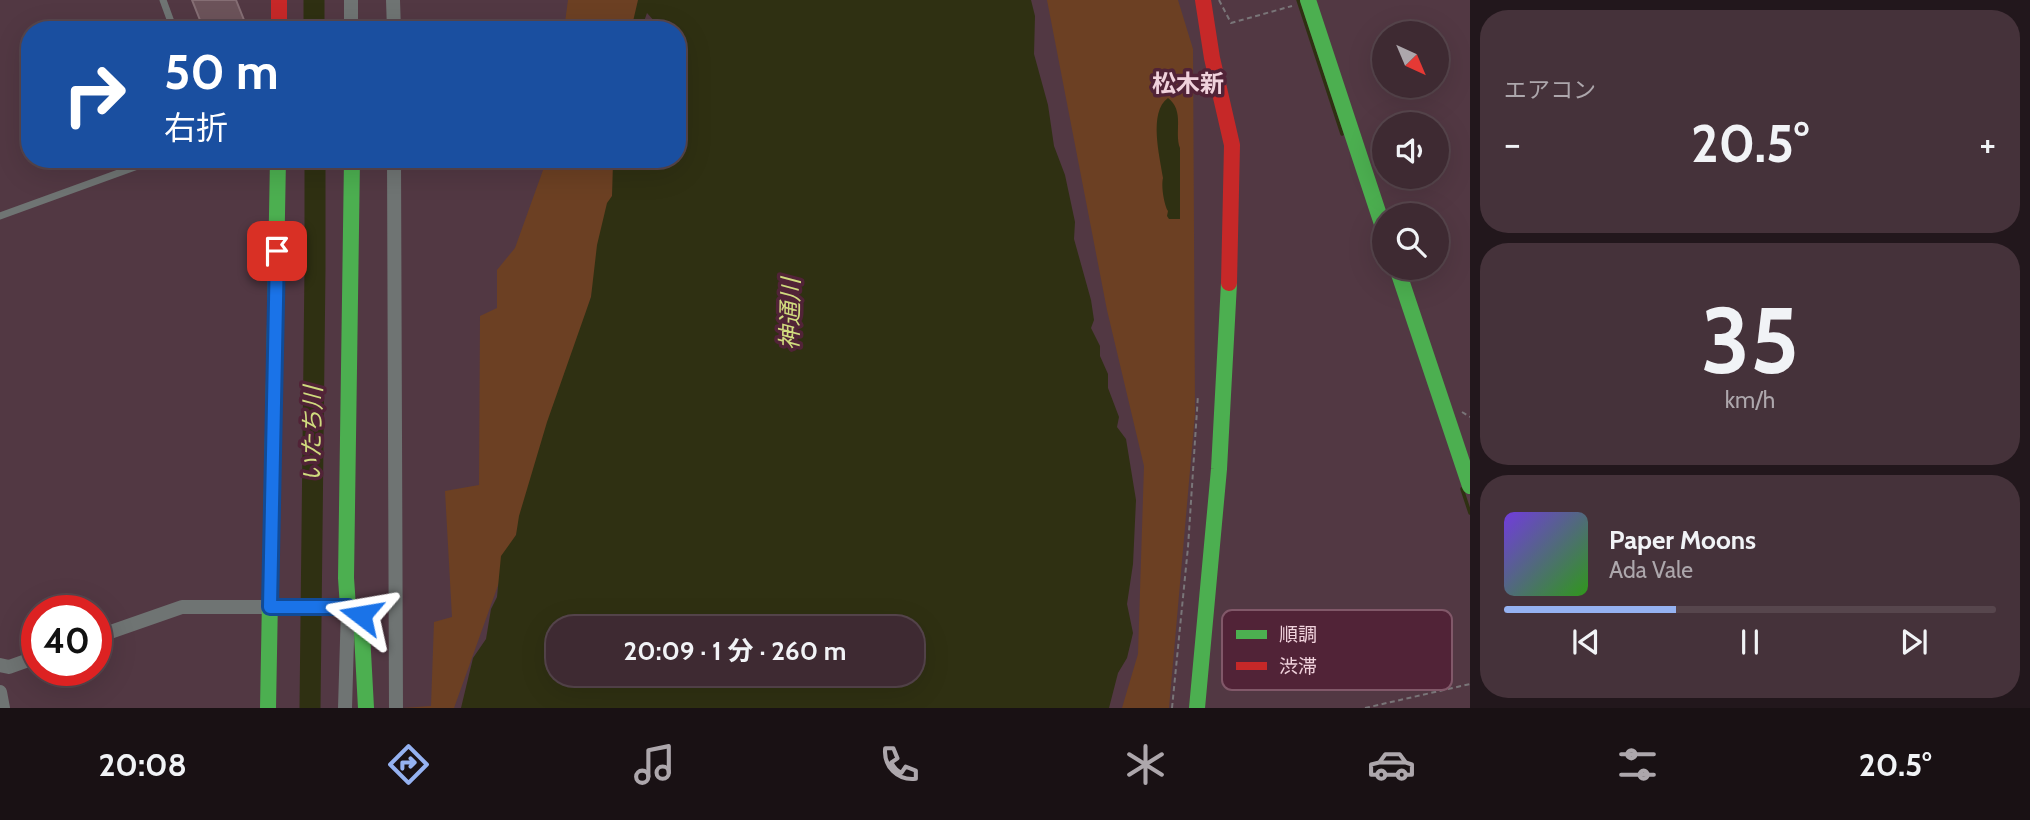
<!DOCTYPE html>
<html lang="ja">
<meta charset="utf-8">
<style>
body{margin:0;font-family:Cabin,"Noto Sans JP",sans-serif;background:#45323a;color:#f1f3f6;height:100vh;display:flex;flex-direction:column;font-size:26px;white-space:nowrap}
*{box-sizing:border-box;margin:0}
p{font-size:23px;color:#ada7ac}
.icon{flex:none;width:38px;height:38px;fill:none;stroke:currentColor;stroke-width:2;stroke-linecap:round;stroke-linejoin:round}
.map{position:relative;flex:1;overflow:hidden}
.sheet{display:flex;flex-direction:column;gap:10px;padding:10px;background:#22171c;width:560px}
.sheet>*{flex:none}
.guide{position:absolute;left:21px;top:21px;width:665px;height:147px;border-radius:28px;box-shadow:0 7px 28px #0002,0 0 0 2px #57464d;background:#1a4fa0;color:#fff;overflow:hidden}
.needle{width:46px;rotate:136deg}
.tools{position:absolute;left:1372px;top:21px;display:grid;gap:14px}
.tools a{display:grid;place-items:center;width:77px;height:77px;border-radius:50%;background:#3e2a32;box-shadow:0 7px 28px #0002,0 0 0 2px #57464d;font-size:35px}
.speed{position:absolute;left:21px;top:595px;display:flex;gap:14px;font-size:35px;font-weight:700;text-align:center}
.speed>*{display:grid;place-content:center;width:91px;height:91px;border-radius:50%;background:#3e2a32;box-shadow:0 7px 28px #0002,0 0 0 2px #57464d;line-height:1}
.speed .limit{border:10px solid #d22;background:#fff;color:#111}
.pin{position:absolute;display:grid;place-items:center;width:60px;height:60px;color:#fff;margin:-30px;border-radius:14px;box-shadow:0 4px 10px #0006}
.me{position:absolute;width:77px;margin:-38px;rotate:284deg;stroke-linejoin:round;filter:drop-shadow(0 0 5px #0008)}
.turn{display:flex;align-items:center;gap:24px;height:147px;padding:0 28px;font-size:32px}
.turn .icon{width:91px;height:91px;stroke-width:2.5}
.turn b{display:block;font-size:49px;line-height:60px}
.big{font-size:52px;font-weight:700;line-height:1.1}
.sheet .widget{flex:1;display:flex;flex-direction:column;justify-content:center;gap:10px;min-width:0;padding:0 24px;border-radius:28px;background:#45323a}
.sheet .dial{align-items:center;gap:0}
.dial b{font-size:91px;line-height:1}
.song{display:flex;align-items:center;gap:21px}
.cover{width:84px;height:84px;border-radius:10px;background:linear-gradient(135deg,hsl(260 70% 55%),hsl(110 70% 35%))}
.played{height:7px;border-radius:4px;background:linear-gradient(90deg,#95b2f1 35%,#57464d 35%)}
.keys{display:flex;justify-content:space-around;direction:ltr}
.heat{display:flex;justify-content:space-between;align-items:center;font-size:38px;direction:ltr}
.trip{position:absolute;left:546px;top:616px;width:378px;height:70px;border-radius:28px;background:#3e2a32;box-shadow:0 7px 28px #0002,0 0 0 2px #57464d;font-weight:700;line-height:70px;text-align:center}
.dock{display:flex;height:112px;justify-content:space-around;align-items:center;background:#191114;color:#ada7ac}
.dock .icon{width:49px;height:49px}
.dock .active{color:#95b2f1}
.dock b{font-size:32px;color:#f1f3f6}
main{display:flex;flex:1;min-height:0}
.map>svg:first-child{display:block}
</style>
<main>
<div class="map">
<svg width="1470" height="708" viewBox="0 0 1470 708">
<rect width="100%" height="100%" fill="#523843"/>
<g fill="#6c4023">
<polygon points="568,0 642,0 638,30 564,30"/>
<polygon points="1047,0 1178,0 1193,49 1195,414 1169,708 1122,708 1138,654 1144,466 1107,310"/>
<polygon points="547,159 618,159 612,196 591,297 516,535 454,708 403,708 431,706 434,622 452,617 445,491 479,485 480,316 497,308 497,270 515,248"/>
</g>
<g fill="#2f3012" fill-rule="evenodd">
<path d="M638,0H1031L1035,16L1034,54L1048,105L1054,146L1065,175L1075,222L1074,239L1091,300L1094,320L1091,328L1100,346V356L1108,374V388L1119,417L1117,427L1126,439L1136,500L1133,564L1127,604L1133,633L1127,658L1118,673L1109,708H461L473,658L486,639L491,609L497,597L501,556L516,535L519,516L547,422L591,297L597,245L607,203L612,196L613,163L615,159H677V30H651L656,23L647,13L641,30H631ZM558,628H912V674H558Z"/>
<path d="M1168,98C1185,111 1174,132 1180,148V219H1169L1167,216L1168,211C1164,205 1161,185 1163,178C1160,157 1148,112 1168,98Z"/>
</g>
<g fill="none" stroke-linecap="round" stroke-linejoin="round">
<g stroke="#2f3012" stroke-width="3.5">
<polyline points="1298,0 1342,134"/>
<polyline points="1375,231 1384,260"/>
<polyline points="1462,489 1470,513"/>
</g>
<g stroke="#2f3012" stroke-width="21">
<polyline points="314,0 314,30"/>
<polyline points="310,708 315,268 315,159"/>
</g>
</g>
<polygon fill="#6c535a" stroke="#856e74" stroke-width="2" points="192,0 236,0 248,30 204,30"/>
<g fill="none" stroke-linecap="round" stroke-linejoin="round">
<g stroke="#797578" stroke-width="2" stroke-dasharray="5 3.5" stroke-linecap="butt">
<polyline points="1219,0 1231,23 1292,6"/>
<polyline points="1462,412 1470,417"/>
<polyline points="1172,708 1188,547 1198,395"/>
<polyline points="1365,708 1470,684"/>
</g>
<g stroke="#6f7473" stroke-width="7">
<polyline points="163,0 174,30"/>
<polyline points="0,216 157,159"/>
</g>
<g stroke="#6f7473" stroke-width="14">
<polyline points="351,0 351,30"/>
<polyline points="393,0 394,30"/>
<polyline points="394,159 396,708"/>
<polyline points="96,637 182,607 348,607 345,708"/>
<polyline points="0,665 9,667 37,657"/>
<polyline points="0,692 3,708"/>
</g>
<g stroke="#4caf50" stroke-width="16">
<polyline points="1308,0 1384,230"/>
<polyline points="352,159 346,578 348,607 361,615 366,708"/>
<polyline points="1397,268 1470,486"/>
<polyline points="268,708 278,159"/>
<polyline points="1197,708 1219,469 1229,283"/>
</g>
<g stroke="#c62828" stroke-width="16">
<polyline points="279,0 279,30"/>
<polyline points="1203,0 1212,58 1232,145 1229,283"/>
</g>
</g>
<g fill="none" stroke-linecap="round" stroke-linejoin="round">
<g stroke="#114b97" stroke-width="18">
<polyline id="route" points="277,251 270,607 348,607 361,615"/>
</g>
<use href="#route" stroke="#1a73e8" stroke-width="12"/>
</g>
<g text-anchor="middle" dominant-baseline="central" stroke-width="7" stroke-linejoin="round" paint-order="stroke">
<g font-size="24" font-weight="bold" fill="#f0d2dc" stroke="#512337">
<text x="1188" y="83">松木新</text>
</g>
<g font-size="24" font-style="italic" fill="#d0db7e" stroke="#512337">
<text transform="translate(790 314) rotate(-89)">神通川</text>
<text transform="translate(312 434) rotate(-89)">いたち川</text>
</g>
</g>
<rect x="1222" y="610" width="230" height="80" rx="10" fill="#512337" stroke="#815869" stroke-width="2"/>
<rect x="1236" y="630" width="31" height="9" fill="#4caf50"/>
<rect x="1236" y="662" width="31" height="8" fill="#c62828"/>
<g font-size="19" fill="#f0d2dc">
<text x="1279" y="641">順調</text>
<text x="1279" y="673">渋滞</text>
</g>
</svg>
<div class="tools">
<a><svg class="needle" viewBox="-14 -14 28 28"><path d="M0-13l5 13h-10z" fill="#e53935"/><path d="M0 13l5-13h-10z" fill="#ada7ac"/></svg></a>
<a><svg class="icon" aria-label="sound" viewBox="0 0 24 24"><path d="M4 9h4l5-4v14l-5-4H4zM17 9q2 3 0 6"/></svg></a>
<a><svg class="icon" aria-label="search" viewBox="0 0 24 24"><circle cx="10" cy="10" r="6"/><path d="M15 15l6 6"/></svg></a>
</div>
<div class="speed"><div class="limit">40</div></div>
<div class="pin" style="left:277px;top:251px;background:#d93025"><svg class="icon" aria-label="arrive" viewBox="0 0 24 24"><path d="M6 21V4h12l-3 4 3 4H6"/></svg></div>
<svg class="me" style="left:361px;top:615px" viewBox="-20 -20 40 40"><path d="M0-17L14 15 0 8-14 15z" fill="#1a73e8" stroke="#fff" stroke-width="4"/></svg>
<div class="trip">20:09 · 1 分 · 260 m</div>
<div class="guide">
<div class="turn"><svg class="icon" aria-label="right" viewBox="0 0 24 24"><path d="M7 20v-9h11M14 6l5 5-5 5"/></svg><div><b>50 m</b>右折</div></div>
</div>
</div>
<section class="sheet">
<div class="widget"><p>エアコン</p>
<div class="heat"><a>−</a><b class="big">20.5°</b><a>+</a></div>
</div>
<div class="widget dial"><b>35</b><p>km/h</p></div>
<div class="widget">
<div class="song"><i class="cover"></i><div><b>Paper Moons</b><p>Ada Vale</p></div></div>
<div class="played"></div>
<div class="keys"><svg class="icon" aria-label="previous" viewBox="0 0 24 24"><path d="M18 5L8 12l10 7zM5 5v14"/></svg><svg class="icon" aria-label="pause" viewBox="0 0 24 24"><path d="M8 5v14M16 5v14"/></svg><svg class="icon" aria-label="next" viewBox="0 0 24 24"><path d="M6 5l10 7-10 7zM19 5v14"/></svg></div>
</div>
</section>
</main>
<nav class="dock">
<b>20:08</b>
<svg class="icon active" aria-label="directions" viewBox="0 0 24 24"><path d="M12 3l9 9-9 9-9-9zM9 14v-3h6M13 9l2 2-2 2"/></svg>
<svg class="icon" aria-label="music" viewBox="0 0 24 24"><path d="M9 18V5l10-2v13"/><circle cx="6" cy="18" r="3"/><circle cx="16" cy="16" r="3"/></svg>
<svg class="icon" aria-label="phone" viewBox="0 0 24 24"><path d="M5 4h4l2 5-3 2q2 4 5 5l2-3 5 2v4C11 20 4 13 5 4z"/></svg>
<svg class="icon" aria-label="climate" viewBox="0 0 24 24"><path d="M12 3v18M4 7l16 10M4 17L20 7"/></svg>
<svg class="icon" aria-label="car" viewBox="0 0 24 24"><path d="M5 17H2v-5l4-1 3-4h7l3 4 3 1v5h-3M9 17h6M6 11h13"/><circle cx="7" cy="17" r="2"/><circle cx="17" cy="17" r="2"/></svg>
<svg class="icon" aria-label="filters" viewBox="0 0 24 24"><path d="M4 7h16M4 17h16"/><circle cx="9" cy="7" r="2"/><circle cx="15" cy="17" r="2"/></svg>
<b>20.5°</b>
</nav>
